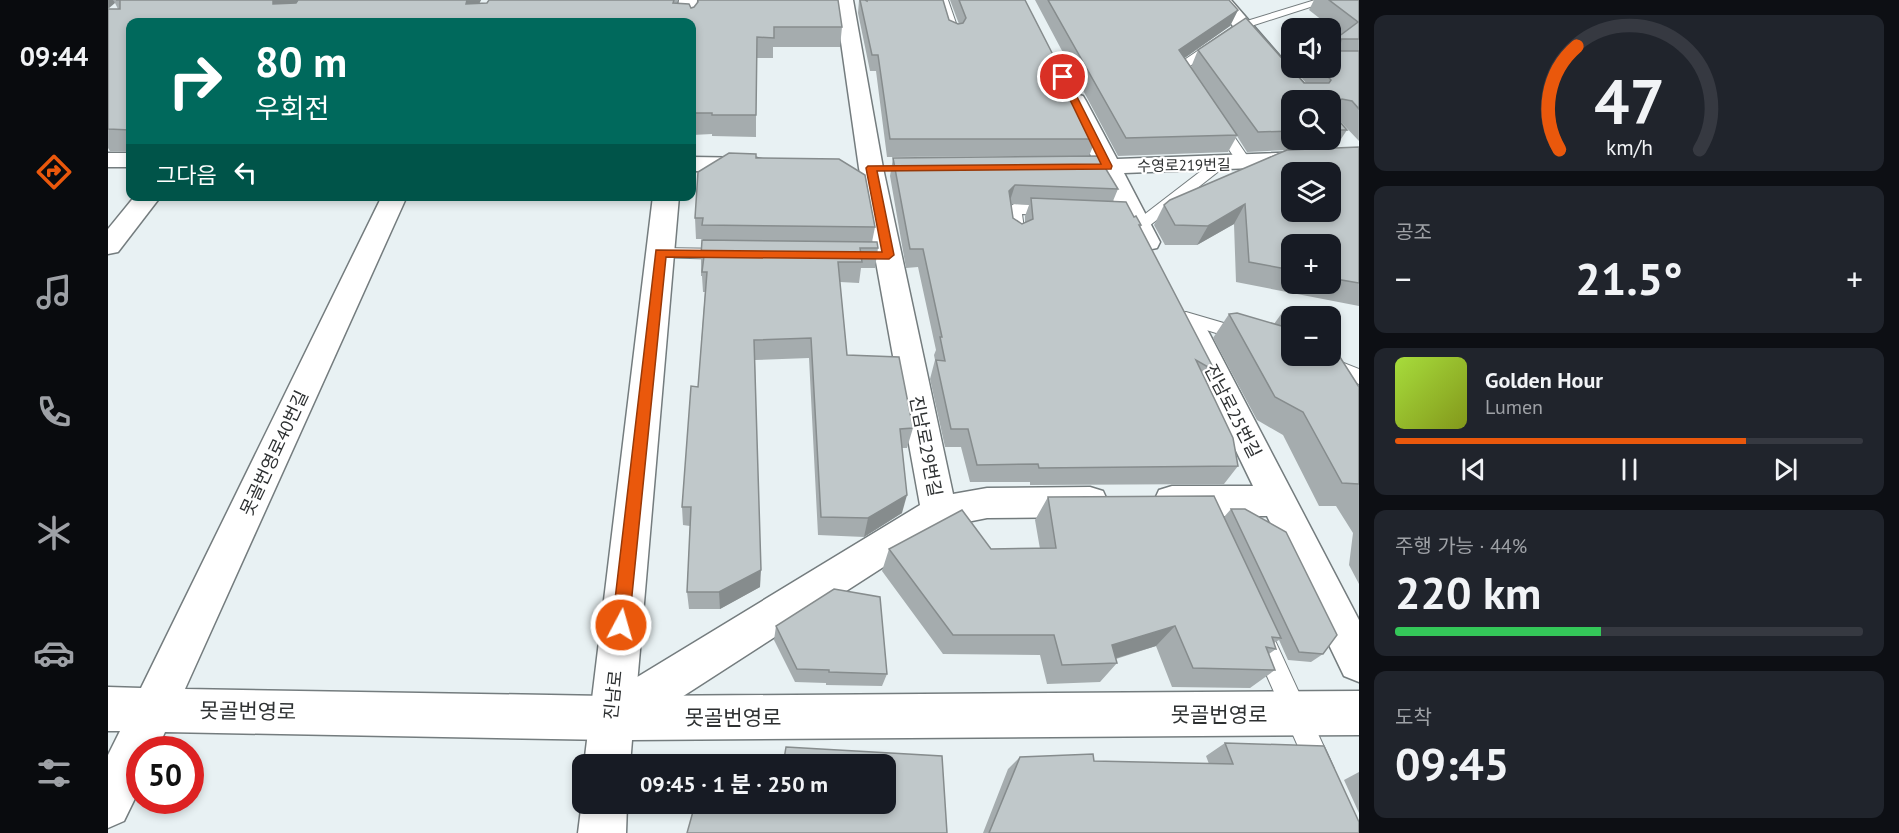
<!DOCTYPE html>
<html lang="ko">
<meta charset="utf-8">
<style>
body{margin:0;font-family:"PT Sans","Noto Sans KR",sans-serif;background:#20242c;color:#f1f3f6;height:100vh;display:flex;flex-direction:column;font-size:22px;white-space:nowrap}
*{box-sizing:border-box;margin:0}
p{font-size:20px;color:#9ea1a6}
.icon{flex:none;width:33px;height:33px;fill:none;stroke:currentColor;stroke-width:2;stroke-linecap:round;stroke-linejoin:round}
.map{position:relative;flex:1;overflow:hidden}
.sheet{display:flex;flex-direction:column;gap:15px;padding:15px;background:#0d0f14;width:540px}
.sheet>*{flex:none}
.top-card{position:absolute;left:18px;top:18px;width:570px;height:183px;border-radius:12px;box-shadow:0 3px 9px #0003;background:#00695c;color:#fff;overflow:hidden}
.tools{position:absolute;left:1173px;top:18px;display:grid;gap:12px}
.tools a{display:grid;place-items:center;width:60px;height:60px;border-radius:12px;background:#171b24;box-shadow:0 3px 9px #0003;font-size:30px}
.speed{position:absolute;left:18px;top:736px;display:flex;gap:12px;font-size:30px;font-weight:700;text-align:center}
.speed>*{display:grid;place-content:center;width:78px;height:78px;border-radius:50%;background:#171b24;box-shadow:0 3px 9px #0003;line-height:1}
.speed .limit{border:9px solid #d22;background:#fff;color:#111}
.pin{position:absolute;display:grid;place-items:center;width:51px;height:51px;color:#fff;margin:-26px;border:3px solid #fff;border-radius:50%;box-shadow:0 2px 6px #0007}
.me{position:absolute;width:66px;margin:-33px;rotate:6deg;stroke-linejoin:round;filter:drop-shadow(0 0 4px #0008)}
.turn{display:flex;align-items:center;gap:21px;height:126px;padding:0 30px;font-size:27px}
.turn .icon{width:78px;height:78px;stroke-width:2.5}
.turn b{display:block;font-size:42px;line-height:51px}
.then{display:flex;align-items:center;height:57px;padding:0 30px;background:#0003;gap:12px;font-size:22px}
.big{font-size:45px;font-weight:700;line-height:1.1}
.sheet .tile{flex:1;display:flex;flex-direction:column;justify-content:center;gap:9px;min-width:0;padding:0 21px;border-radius:12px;background:#20242c}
.sheet .dial{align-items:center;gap:0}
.dial svg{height:156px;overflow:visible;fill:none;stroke:#363941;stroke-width:7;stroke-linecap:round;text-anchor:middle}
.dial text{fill:#f1f3f6;stroke:none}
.song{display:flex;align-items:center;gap:18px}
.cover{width:72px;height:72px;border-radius:9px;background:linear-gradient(135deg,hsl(80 70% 55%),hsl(70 70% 35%))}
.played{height:6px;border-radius:3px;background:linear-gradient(90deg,#ea580c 75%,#363941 75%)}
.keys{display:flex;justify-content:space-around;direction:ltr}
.heat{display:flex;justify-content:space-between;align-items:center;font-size:33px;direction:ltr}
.charge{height:9px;border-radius:4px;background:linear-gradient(90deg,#34c759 44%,#363941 0)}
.trip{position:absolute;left:464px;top:754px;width:324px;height:60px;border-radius:12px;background:#171b24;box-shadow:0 3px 9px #0003;font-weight:700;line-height:60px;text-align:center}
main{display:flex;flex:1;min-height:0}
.tabs{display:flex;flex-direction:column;width:108px;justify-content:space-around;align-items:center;background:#090b0e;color:#9ea1a6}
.tabs .icon{width:42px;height:42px}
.tabs .selected{color:#ea580c}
.tabs b{font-size:27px;color:#f1f3f6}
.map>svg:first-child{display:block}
</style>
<main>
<nav class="tabs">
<b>09:44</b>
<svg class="icon selected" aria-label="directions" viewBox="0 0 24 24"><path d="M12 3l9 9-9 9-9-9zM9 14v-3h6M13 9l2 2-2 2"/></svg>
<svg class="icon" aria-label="music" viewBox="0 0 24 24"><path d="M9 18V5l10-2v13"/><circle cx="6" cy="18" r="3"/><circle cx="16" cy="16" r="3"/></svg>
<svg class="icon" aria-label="phone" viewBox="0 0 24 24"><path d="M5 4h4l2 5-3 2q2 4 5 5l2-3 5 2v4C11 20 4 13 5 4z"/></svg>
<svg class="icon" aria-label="climate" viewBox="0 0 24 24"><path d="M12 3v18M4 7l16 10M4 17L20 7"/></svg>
<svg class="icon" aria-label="car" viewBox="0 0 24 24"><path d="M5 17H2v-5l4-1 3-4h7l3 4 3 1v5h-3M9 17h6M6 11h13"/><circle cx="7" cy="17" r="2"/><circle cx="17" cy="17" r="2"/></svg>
<svg class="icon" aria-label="filters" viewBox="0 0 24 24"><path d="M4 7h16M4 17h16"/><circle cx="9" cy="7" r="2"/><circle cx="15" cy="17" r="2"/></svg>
</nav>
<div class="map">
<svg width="1251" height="833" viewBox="0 0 1251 833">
<rect width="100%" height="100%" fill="#e8f1f3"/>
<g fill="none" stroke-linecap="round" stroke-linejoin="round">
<g stroke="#747c7e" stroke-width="2">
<g id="lane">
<polygon points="830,0 840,0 852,35 850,37 846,38 840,35"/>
<polygon points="1207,0 1224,0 1137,28 1079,68 1088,82 1086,85 1078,85 1066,67 1129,24"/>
<polygon points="1184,58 1184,66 1164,66 1158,62 1164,58"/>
<polygon points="1110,119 1115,120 1144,163 1142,166 1132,166 1130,163 1103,123"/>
<polygon points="1111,160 1116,161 1118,164 1116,167 1036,230 1024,230 1022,227 1024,224 1106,161"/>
<polygon points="906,204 944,205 952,210 944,215 914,214 917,236 909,241 901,236 898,209"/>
<polygon points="552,248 619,249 627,254 619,259 546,257 544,253 546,249"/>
<polygon points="1078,312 1184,343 1184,356 1187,356 1184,356 1072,322 1069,318 1072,314"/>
<polygon points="1193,356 1218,356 1251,369 1251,384 1196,361"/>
<polygon points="1151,620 1159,623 1222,760 1226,769 1222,778 1213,782 1204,778 1139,631 1143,623"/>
</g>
</g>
<g stroke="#747c7e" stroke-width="3">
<g id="street">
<polygon points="727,0 745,0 775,168 845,494 879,488 982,487 995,491 1000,502 995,513 982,517 879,518 839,526 518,733 503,740 57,732 49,750 32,750 32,788 16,821 0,828 0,755 12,731 0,731 0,687 33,688 274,196 299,196 77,689 498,696 812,505 751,168"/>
<polygon points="1104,0 1123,0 1210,100 1187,100 1157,66"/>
<polygon points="967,94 975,96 978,101 1009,159 1251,150 1251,164 1016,173 1052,242 1049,248 1039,250 1029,248 992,174 972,172 969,167 972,162 985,160 956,101 959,96"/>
<rect x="0" y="153" width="22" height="14"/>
<polygon points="584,157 648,158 657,160 660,165 657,170 648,172 584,171"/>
<polygon points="27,196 53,196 10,252 0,254 0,229"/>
<polygon points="1086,322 1097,326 1101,333 1251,620 1251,682 1236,676 1159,516 1064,516 1051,512 1046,501 1051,490 1064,486 1145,486 1071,333 1075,326"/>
</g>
</g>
<g stroke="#747c7e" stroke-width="3">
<g id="secondary">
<polygon points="571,0 589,0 588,22 585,26 584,22 568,22"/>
<polygon points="545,196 571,196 528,696 1251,691 1251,735 524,740 522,765 476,765"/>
<polygon points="474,801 474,804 519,804 518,833 470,833"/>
</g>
</g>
<use href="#lane" fill="#fff" fill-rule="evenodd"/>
<use href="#street" fill="#fff" fill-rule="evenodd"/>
<use href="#secondary" fill="#fff" fill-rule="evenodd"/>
</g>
<g fill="#a5acae" fill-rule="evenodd">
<polygon points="0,0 373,0 371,3 379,3 381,0 569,0 569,4 583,8 734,27 732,47 665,47 665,58 648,58 648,137 604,136 604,134 584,135 584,22 22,22 22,151 2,151 0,148 0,9 10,9 7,3"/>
<polygon points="751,0 835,0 841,20 851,24 842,0 917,0 988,139 981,156 779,157 768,71 762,71 750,13"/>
<path d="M927,0H1121L1130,10L1122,26L1076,58L1083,67L1090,50L1198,83L1192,76L1197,68H1222L1233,35L1201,10L1206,0H1251V141L1231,120L1239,130L1227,148L1251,147V306L1128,282L1126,224L1089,245H1057L1046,225L1056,205L1177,150L1139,152L1129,136L1120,152L1010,156ZM1184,100H1222V140H1184ZM1184,244H1222V284H1184Z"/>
<polygon points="648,158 767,227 764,242 770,248 767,268 753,268 751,283 732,282 739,355 805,428 799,448 794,448 794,513 756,537 710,535 701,358 647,360 652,587 612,609 581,609 579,592 582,526 575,525 574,507 590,387 597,292 595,292 594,276 593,276 593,256 595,239 588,239 587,218"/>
<path d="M785,158L1010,189L1005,201L1026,217L1033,225L1032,228L1107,371L1099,382L1130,466L1116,484L922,485V482H862L853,447H837L822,379L827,360L826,355L828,350L810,267L798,268L782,176ZM903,204L921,205L917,216V223L914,224L905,218Z"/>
<polygon points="1176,310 1206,316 1184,316 1184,356 1251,387 1251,584 1241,565 1245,533 1228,506 1211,506 1175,435 1149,420 1105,338 1121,314 1166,324"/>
<polygon points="940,497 1116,517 1123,509 1215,654 1203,662 1180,660 1171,640 1166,643 1168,649 1161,654 1167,670 1142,688 1064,687 1048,646 1008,659 1009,663 992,682 939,684 932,655 835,654 774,571 781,549 932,549 927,520"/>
<polygon points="668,626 779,674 774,686 718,685 718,683 687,682 666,640"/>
<polygon points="1117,743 1251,833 875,833 900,769 912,757 986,761 1101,764 1098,756"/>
<polygon points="1251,772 1251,813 1236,780"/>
</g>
<g fill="#868c8d">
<polygon points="0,0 5,0 7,3 0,9"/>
<polygon points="165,0 190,0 173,21 165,4"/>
<polygon points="359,0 373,0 363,22 358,4"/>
<polygon points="1130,10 1122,26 1064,67 1071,50"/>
<polygon points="907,185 901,204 901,191"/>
<polygon points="1137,204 1126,224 1089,245 1100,226"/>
<polygon points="799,495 794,513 756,537 760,518"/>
<polygon points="653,570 652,587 612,609 611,592"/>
<polygon points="1067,626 1048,646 992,663 1004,645"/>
</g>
<g fill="#c0c8ca" stroke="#868c8d" stroke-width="1.5" fill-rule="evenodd">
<polygon points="8,0 165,0 165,4 188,3 190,0 359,0 358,4 379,3 381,0 566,0 565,3 581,4 583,8 586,7 590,2 590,0 730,0 734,27 666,27 666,38 649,37 648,115 604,115 604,113 584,113 584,22 22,22 22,130 0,129 0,9 12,9 12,0"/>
<polygon points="752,0 757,0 759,1 759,0 835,0 841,20 850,24 855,23 858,18 851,0 917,0 988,139 782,139 770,55 764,55"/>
<polygon points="940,0 1121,0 1130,10 1071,50 1129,135 1018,138"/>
<polygon points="1221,0 1251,0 1251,39 1233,39 1231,49 1233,51 1251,51 1251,109 1244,101 1234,99 1231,101 1231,121 1239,130 1222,130 1222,100 1184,100 1184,131 1150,132 1090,50 1138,18 1196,83 1221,83 1223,80 1212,68 1222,68 1222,43 1250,22"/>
<path d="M1251,147V283L1222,278V244H1184V270L1141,262L1137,204L1100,226L1067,225L1056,205L1062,200L1179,150ZM1184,172H1222V212H1184Z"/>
<polygon points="621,153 648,154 648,158 731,159 757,175 767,227 594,225 595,218 587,218 590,172"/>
<polygon points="990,156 1010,189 907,185 901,191 905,218 914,224 925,219 923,198 1018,202 1026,217 1028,216 1033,225 1031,225 1107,371 1088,360 1125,438 1130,466 931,468 930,464 869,465 860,429 843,429 828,360 837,361 832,337 834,337 815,249 802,249 785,158"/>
<polygon points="594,240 769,242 770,248 752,248 754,262 730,262 739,355 791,357 805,428 792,429 799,495 760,518 713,517 703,338 646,340 653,570 611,592 579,592 583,507 574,507 583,386 590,387 599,272 594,272 596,256 593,256"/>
<polygon points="1201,308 1206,316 1199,316 1176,310"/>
<polygon points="1129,313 1184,329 1184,356 1222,356 1223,343 1251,387 1251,484 1234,483 1195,412 1167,397 1121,314"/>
<polygon points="1106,496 1173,638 1164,637 1168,649 1158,647 1167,670 1085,668 1067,626 1004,645 1009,663 954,665 946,635 845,635 781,549 854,510 883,549 948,548 940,497"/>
<polygon points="1123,509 1137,509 1178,532 1229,635 1215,654 1191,652"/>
<polygon points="726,589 772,597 779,674 721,672 721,670 689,669 668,626"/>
<polygon points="1117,743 1216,746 1251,822 1251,833 881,833 912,757 985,754 986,761 1125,764"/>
<polygon points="678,747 834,756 839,833 579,833 586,808 604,813 606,804 777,804 777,765 675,765"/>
</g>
<polygon fill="#ea580c" stroke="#983908" stroke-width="1.5" points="955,75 959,77 1004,166 1003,169 769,171 786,255 781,259 558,257 521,625 518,630 513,633 507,630 504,625 548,250 774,252 758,168 760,166 993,164 951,77"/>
<g text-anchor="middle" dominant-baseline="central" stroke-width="4.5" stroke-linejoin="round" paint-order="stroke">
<g font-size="15" fill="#2e3132" stroke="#fff">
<text transform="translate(1076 165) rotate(-1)">수영로219번길</text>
</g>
<g font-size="18" fill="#2e3132" stroke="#fff">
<text transform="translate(1125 411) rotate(63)">진남로25번길</text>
<text transform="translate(818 446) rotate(79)">진남로29번길</text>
<text transform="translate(166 453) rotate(-65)">못골번영로40번길</text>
<text transform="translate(505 695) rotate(-84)">진남로</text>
</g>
<g font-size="21" fill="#2e3132" stroke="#fff">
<text transform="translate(140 711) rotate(1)">못골번영로</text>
<text x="1111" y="714">못골번영로</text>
<text x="625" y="717">못골번영로</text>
</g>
</g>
</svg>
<div class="tools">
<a><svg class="icon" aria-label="sound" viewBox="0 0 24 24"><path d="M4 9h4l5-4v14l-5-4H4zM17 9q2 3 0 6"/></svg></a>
<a><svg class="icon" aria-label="search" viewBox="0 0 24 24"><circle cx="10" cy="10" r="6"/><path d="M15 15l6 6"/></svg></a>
<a><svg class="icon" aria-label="layers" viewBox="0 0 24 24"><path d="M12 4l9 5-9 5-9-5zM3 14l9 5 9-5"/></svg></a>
<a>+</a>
<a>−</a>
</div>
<div class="speed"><div class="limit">50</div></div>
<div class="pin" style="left:955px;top:77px;background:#d93025"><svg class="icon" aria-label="arrive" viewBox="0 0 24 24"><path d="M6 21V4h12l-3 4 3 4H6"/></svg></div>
<svg class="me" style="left:513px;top:625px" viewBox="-20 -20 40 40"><circle r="17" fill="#ea580c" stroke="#fff" stroke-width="3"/><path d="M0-11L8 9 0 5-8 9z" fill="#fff"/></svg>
<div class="trip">09:45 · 1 분 · 250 m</div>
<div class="top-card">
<div class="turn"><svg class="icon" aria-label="right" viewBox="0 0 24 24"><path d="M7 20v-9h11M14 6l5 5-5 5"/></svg><div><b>80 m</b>우회전</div></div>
<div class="then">그다음<svg class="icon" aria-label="left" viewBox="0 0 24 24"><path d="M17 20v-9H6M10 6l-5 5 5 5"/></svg></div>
</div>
</div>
<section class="sheet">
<div class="tile dial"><svg viewBox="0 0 100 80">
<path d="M14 69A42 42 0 1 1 86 69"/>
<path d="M14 69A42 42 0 0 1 23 16" stroke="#ea580c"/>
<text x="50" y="56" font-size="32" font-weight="700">47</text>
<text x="50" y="72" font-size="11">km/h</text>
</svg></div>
<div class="tile"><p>공조</p>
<div class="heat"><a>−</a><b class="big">21.5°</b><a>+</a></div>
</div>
<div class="tile">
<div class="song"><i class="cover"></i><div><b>Golden Hour</b><p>Lumen</p></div></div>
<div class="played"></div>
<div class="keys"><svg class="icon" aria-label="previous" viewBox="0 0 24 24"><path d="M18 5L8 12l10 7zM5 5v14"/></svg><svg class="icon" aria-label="pause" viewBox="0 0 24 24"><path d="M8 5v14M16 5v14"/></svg><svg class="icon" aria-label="next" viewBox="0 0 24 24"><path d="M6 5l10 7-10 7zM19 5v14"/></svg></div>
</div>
<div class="tile"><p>주행 가능 · 44%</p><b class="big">220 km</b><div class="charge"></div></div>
<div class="tile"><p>도착</p><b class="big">09:45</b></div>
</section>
</main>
